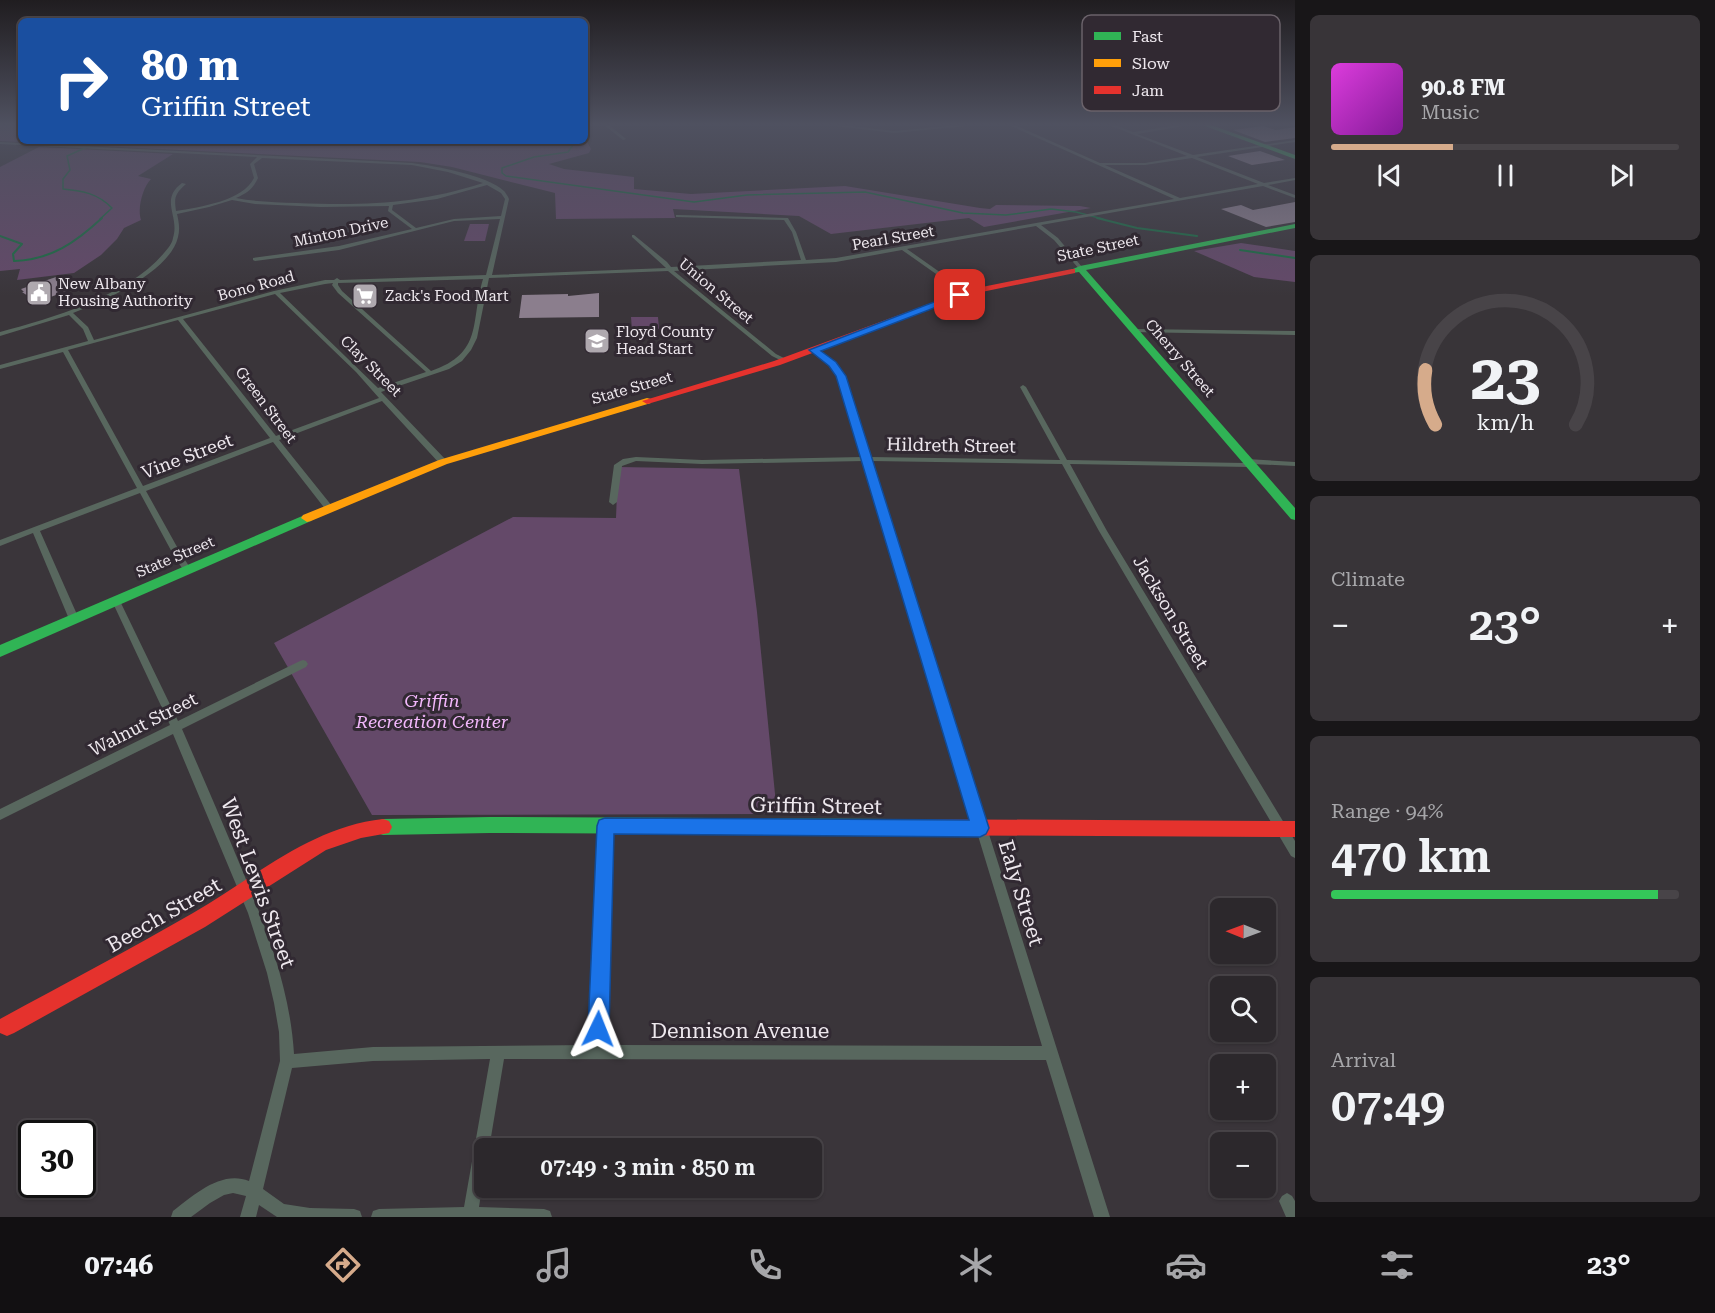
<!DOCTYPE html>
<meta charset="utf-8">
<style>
body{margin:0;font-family:"Roboto Serif",serif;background:#383438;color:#f1f3f6;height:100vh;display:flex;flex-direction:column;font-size:22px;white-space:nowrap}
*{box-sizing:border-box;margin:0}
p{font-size:20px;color:#a6a6a9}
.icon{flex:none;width:33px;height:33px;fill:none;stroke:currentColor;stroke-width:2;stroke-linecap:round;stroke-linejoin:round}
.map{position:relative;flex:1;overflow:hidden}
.sheet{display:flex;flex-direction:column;gap:15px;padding:15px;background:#181618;width:420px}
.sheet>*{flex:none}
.guide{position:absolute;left:18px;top:18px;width:570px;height:126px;border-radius:9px;box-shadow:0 2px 4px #0004,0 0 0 2px #484448;background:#1a4fa0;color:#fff;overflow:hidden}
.needle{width:39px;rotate:271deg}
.fabs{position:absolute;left:1210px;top:898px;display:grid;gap:12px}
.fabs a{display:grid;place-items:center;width:66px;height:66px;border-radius:9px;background:#2c282c;box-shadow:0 2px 4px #0004,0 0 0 2px #484448;font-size:30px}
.speed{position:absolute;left:18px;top:1120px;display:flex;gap:12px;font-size:30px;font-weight:700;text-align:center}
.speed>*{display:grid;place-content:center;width:78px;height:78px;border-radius:50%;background:#2c282c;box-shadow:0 2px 4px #0004,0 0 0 2px #484448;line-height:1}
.speed .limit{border:3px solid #111;border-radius:9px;background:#fff;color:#111}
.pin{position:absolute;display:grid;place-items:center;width:51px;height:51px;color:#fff;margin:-26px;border-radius:12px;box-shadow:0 3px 9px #0006}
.me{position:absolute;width:66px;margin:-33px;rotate:2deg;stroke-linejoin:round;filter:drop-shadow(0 0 4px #0008)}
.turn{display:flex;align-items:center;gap:21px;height:126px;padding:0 24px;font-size:27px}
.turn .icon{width:78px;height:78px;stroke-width:2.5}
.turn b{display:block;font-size:42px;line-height:51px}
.big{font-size:45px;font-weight:600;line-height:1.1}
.sheet .card{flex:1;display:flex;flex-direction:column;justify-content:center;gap:9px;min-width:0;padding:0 21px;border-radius:9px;background:#383438}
.sheet .dial{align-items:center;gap:0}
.dial svg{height:156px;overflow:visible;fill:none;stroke:#484448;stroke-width:7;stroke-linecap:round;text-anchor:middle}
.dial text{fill:#f1f3f6;stroke:none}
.song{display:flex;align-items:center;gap:18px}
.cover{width:72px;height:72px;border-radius:9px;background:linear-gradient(135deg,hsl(300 70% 55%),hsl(290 70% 35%))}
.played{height:6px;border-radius:3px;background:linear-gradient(90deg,#d6ab8b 35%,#484448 35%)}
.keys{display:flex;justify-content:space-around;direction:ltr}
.heat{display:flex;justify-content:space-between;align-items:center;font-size:33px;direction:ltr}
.charge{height:9px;border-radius:4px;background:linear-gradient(90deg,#34c759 94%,#484448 0)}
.trip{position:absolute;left:474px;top:1138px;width:348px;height:60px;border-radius:9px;background:#2c282c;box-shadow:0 2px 4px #0004,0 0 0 2px #484448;font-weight:600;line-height:60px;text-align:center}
.tab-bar{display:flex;height:96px;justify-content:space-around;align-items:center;background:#121012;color:#a6a6a9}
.tab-bar .icon{width:42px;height:42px}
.tab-bar .active{color:#d6ab8b}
.tab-bar b{font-size:27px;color:#f1f3f6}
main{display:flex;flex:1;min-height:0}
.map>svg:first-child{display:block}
</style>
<main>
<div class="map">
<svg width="1295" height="1217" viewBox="0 0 1295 1217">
<rect width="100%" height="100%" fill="#3a353a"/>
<g fill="#644969">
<polygon points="0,125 21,125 21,141 585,141 585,138 591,149 589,153 549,164 564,169 634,177 634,189 691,194 845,186 980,208 990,209 996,205 1080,206 1091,208 984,227 969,218 831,234 799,216 673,209 675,218 556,219 555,193 452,167 420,162 0,141"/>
<path d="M39,147L173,154L138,176L151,179C143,187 137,208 141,220L124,228L117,239L101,255L74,273L17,280L20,269L0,271V167Z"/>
<polygon points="470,224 489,224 485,241 464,241"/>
<polygon points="1241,243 1295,251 1295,282 1254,277 1194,251"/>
<polygon points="631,317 658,317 659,329 632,330"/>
<polygon points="618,467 739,469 757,612 777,814 372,815 274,643 513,517 616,518"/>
</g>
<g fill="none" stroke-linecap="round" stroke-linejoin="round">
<g stroke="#1b6d44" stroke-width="1.5">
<polyline points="568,141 573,145 568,152 534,157 502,168 502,173 506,176 694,202 747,195 865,192 963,213 1006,215 1051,209 1076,212 1103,219"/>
<path d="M100,219L112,208C97,193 83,191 63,189V179L70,170L67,156L96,143L109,141"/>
</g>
<g stroke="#1b6d44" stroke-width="2">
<polyline points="1097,218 1137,228 1197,236"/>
<path d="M0,236L22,244L13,254L14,261C51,260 76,242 102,218"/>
<polyline points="1240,250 1295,258"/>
</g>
</g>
<g fill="#8b7e8d">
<polygon points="1263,126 1276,130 1295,127 1295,138 1265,142 1233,130"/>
<polygon points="1260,151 1285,160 1252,165 1228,156"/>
<polygon points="1295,202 1295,222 1266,227 1221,209 1241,205 1253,210"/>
<polygon points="56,277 75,288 37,302 22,292 24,292 21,289"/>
<polygon points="599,293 599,317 519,318 522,295 568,294 568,296"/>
</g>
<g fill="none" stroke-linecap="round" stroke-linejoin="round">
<g fill="#58675e" fill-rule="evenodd">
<polygon points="604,125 609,125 626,139 623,140"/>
<polygon points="827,125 843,125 894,131 958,125 977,125 894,133"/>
<path d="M1009,125H1015L1100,163H1145L1187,156L1109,125H1115L1133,132L1178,125H1190L1137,134L1193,155L1295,140V142L1197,157L1264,183L1295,178V180L1268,185L1295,195V198L1263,186L1041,225L1058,238L1082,267V269L1080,270L1054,240L1036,226L907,249L968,292L969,293L966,295L902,250L836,262L674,271L776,354L786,359L787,360L784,362L772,356L668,271L489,278L477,338L471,350L462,361L449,369L381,392L446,460V464H440L382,401L279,440L332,506L333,508L332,510H326L273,442L146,491L181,554L191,569L190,571H184L174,556L140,493L40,531L79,619L77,621H71L69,619L33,533L0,546V540L137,488L63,352L0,369V365L88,341L83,329L69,315L0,336V332C52,318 128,296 164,253C168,248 172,244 173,238C180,216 159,200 182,183L186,184C175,194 174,197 176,211C200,207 243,201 254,178L250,164L257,157L0,144V142L412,163C435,166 487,175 504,191C505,192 509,198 509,199L492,275L666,268L632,237V235H634L667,262L671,267L801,260L792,232L784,220L676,217V215H678L788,218L796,232L806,260L836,258L1174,199ZM262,158L412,165L448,172L483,183C417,204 365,206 296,203C276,202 256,202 236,198C247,193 253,189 258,178L254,164ZM1192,158L1258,184L1180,198L1105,165H1145ZM487,185L501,193L505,199L501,216L454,219L416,228L392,210L393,205L437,199ZM232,200L255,204L321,207L389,206L388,211L412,229L339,246L253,258V260L255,261L339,250L454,221L500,219L486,275L340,280L337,278L334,280H325L274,291L94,340L88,327L73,313C104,301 170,272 178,237C180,230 179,222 177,214L209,207ZM483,279C470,322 484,353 431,371L342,291L338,285V283ZM333,283L332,285L338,293L426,372L378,388L280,293L325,284ZM275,294L356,372L379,398L276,436L183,319ZM178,320L270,438L143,486L68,350Z"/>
<polygon points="1134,329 1295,331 1295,335 1132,332 1132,330"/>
<path d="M812,349H816L834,363L844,376L870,457L1060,460L1020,387L1023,385L1026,387L1067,460L1244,463V459H1247L1295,462V466L1253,464V467H1250L1070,464L1107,531L1295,841V858L1291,856L1099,531L1062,464L871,461L1110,1217H1094L1046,1060L504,1059L489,1149H484V1175L479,1207L544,1209L550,1211L552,1217H371L373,1211L379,1209L464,1207L490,1059L373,1061L292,1068L263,1189L284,1204L310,1208L354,1209L360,1211L362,1217H277L259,1205L256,1217H240L246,1196L233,1193L224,1195L210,1203L191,1217H171L173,1211C194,1195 221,1170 249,1181L280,1061L279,1032L274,1003L267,973L248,913L173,734L0,820V809L170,725L112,601L116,598L119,599L178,721L300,661L303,660L306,661L308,664L306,667L182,729C201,773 220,816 238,860C264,922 290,986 294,1054L373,1047L591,1045L599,826L601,822L605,821L609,822L611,826L605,1045L1042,1046L864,461L702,464L636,461L622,466L617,502L613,505L609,502L614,465L623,459L636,457L702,460L862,457L838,376L830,365L812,351Z"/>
<polygon points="1287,1193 1292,1196 1295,1201 1295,1217 1286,1217 1279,1201 1282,1196"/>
</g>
<g fill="#30b455" fill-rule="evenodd">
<polygon points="1202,125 1211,125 1295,155 1295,159"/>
<polygon points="1295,224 1295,228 1086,270 1295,508 1295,520 1291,519 1079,272 1072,273 1068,271 1080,266"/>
<polygon points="307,514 313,518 311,521 0,657 0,645"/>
<polygon points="490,817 890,819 896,821 899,827 896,833 890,835 490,833 383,835 377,833 374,827 377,821 383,819"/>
</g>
<polygon fill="#ff9f0a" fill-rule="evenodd" points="647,398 651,399 651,403 447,464 311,521 307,522 301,518 303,515 439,460"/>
<g fill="#e5322d" fill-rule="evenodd">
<polygon points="1072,269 1075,269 1075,273 972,294 780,365 651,403 647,404 642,401 774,361 967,290"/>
<path d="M383,819L389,821L392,827L389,833L361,838L326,850L205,927L14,1033L7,1036L0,1033V1019C64,984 129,950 193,913C254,878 310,827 383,819Z"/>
<polygon points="890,819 1295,821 1295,837 890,835 884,833 881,827 884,821"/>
</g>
</g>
<linearGradient id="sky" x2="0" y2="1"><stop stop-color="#201d20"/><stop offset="0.42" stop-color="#4f5160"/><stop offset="1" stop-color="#4f5160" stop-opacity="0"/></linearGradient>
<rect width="1295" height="296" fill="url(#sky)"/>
<polygon fill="#1a73e8" stroke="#114b97" stroke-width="1.5" points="960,292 964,295 963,297 821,351 836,362 846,376 989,828 986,834 980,837 614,834 609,1029 606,1036 598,1039 591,1036 588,1029 597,826 599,820 605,818 969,820 836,376 829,366 809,350"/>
<defs>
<g id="civic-square" transform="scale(1.35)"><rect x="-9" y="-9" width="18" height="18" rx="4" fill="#afa9af" stroke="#312932"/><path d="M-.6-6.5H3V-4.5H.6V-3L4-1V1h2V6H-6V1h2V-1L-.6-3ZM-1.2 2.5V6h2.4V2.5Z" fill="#fff"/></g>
<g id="supermarket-square" transform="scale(1.35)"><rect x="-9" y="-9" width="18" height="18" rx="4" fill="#afa9af" stroke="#312932"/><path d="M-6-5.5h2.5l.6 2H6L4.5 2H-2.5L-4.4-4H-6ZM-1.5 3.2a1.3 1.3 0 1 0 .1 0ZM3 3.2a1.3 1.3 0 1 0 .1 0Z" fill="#fff"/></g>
<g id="school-square" transform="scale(1.35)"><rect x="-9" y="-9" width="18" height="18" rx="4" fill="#afa9af" stroke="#312932"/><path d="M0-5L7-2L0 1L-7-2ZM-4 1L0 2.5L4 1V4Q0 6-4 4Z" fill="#fff"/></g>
</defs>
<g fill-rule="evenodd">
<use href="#civic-square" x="39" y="293"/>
<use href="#supermarket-square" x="365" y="296"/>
<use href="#school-square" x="597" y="341"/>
</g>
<g text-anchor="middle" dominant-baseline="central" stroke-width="6" stroke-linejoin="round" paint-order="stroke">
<g font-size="15" fill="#eee8ee" stroke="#312932">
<text transform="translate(341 232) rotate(-12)">Minton Drive</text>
<text transform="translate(893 238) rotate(-10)">Pearl Street</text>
<text transform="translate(1098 248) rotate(-12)">State Street</text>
<text transform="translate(256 286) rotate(-15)">Bono Road</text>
<text transform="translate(716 291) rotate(40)">Union Street</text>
<text transform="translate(1180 358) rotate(49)">Cherry Street</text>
<text transform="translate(371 366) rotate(45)">Clay Street</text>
<text transform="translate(632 388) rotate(-16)">State Street</text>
<text transform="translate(266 405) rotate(53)">Green Street</text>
<text transform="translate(175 557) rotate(-23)">State Street</text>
</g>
<g font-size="15" fill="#eee8ee" stroke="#312932" text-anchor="start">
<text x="58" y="284">New Albany<tspan x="58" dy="17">Housing Authority</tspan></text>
<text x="385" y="296">Zack's Food Mart</text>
<text x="616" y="332">Floyd County<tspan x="616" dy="17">Head Start</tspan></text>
</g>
<g font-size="18" fill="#eee8ee" stroke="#312932">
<text transform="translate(951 445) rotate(1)">Hildreth Street</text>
<text transform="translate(187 456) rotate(-21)">Vine Street</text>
<text transform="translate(1171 612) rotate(59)">Jackson Street</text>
<text transform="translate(143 724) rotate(-27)">Walnut Street</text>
</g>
<g font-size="18" font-style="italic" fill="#f2b7fb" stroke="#312932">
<text x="432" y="700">Griffin<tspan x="432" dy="21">Recreation Center</tspan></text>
</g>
<g font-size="21" fill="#eee8ee" stroke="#312932">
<text transform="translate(816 806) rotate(1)">Griffin Street</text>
<text transform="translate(258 883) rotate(70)">West Lewis Street</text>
<text transform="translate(1021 893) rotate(73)">Ealy Street</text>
<text transform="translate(164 915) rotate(-30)">Beech Street</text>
<text x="740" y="1031">Dennison Avenue</text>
</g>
</g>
<rect x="1082" y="15" width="198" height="96" rx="9" fill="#312932" stroke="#6a626a" stroke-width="1.5"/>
<rect x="1094" y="32" width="27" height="8" fill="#30b455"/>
<rect x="1094" y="59" width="27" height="8" fill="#ff9f0a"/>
<rect x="1094" y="86" width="27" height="8" fill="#e5322d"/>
<g font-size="16" fill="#eee8ee">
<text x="1132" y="42">Fast</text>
<text x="1132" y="69">Slow</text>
<text x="1132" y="96">Jam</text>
</g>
</svg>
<div class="fabs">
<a><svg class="needle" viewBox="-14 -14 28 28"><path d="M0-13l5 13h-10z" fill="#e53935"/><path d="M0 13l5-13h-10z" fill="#a6a6a9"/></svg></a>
<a><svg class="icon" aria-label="search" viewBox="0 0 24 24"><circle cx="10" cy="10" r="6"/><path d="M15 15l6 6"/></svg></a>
<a>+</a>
<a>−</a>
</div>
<div class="speed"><div class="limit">30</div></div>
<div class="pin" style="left:960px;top:295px;background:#d93025"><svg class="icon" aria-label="arrive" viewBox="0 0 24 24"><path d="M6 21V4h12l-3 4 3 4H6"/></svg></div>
<svg class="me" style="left:598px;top:1029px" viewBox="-20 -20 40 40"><path d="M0-17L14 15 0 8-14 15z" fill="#1a73e8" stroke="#fff" stroke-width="4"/></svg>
<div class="trip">07:49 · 3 min · 850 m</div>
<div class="guide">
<div class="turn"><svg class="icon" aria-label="right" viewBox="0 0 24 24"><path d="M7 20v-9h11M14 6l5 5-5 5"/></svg><div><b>80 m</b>Griffin Street</div></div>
</div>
</div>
<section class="sheet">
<div class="card">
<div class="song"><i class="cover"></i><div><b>90.8 FM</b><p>Music</p></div></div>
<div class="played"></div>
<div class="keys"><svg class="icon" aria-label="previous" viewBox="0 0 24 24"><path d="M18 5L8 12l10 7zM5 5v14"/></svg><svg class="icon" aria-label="pause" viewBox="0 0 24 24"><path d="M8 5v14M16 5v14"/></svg><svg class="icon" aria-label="next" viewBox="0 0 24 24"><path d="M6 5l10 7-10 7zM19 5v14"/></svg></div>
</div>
<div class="card dial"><svg viewBox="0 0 100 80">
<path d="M14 69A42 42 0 1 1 86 69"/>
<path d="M14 69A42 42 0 0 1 9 41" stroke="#d6ab8b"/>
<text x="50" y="56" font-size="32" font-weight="700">23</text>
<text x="50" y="72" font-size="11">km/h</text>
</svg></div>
<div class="card"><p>Climate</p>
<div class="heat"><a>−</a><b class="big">23°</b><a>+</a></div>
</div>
<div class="card"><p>Range · 94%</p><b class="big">470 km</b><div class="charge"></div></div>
<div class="card"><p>Arrival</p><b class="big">07:49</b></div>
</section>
</main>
<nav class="tab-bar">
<b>07:46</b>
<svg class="icon active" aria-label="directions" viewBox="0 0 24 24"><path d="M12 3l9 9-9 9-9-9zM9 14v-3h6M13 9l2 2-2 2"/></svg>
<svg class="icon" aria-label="music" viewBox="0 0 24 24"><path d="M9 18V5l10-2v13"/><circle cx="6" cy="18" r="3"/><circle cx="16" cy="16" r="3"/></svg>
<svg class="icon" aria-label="phone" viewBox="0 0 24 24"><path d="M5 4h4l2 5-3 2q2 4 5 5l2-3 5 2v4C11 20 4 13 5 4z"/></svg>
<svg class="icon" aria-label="climate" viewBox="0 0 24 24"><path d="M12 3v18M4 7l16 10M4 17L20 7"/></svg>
<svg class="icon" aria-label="car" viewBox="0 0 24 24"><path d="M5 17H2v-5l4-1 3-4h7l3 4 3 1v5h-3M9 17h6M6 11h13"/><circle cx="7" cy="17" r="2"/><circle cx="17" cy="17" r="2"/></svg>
<svg class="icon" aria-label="filters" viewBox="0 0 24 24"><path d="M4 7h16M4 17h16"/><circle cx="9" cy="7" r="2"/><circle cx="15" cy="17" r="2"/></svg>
<b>23°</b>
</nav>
